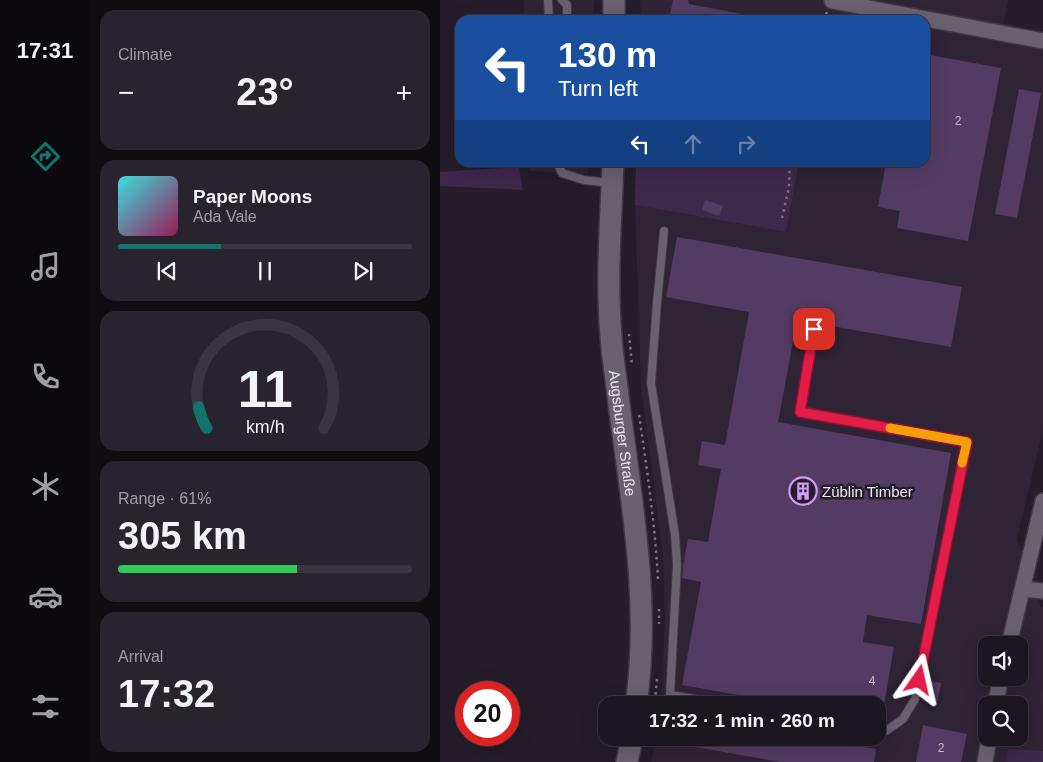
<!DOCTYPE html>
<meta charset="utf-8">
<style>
body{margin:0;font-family:Helvetica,sans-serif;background:#29232d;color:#f1f3f6;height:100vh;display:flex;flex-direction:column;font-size:19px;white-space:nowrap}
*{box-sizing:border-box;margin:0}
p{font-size:16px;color:#a09fa5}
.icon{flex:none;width:28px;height:28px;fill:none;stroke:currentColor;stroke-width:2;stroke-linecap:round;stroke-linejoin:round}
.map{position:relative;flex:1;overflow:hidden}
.sheet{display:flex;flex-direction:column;gap:10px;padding:10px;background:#0f0c12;width:350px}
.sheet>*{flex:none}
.banner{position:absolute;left:15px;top:15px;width:475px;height:152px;border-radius:15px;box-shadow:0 5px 20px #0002,0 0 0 1px #3a353e;background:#1a4fa0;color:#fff;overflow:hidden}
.controls{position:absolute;left:538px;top:636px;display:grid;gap:10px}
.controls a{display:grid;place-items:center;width:50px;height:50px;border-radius:10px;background:#1c1620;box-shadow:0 5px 20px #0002,0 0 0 1px #3a353e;font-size:25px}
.speed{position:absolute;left:15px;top:681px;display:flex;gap:10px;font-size:25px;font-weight:700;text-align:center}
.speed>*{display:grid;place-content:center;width:65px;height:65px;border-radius:50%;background:#1c1620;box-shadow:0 5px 20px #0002,0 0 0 1px #3a353e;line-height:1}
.speed .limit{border:8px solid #d22;background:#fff;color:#111}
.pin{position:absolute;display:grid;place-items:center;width:42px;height:42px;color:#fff;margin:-21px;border-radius:10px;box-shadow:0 2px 8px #0006}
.me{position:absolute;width:55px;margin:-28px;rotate:11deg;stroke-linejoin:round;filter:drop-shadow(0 0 4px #0008)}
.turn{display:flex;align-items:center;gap:18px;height:105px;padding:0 20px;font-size:22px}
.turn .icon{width:65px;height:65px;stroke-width:2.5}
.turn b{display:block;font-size:35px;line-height:42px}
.lanes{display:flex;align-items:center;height:48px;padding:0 20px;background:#0003;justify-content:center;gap:25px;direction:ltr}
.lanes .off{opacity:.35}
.big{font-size:38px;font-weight:700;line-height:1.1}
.sheet .card{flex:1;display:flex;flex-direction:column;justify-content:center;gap:8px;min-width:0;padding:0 18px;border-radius:15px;background:#29232d}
.sheet .dial{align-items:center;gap:0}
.dial svg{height:130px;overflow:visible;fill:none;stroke:#3a353e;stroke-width:7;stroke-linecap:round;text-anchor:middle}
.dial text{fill:#f1f3f6;stroke:none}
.song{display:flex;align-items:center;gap:15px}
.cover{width:60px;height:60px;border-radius:8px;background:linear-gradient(135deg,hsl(180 70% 55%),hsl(330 70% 35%))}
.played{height:5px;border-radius:2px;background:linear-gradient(90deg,#0f766e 35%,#3a353e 35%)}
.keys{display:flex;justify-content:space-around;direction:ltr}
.heat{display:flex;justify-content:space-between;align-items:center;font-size:28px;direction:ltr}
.charge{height:8px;border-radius:4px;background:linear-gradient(90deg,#34c759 61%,#3a353e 0)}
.trip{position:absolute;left:158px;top:696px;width:288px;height:50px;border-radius:15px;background:#1c1620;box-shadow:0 5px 20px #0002,0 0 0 1px #3a353e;font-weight:700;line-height:50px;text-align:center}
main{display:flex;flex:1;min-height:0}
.menu{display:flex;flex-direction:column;width:90px;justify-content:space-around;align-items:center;background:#0b090d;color:#a09fa5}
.menu .icon{width:35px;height:35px}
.menu .current{color:#0f766e}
.menu b{font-size:22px;color:#f1f3f6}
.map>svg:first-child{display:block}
</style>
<main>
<nav class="menu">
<b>17:31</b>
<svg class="icon current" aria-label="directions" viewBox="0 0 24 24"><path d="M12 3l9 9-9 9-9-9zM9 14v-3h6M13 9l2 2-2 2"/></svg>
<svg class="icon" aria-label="music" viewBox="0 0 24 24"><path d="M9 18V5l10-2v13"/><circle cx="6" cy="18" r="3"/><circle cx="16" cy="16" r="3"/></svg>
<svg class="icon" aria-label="phone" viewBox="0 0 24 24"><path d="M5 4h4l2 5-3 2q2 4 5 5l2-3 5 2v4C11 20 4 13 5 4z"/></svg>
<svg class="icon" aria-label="climate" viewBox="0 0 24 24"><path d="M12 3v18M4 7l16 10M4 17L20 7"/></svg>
<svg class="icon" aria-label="car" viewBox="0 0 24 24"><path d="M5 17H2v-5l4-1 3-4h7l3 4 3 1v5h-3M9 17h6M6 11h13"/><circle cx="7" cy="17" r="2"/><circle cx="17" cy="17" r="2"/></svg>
<svg class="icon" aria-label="filters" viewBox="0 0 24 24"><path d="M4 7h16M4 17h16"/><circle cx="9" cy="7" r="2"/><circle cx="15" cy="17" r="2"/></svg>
</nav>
<section class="sheet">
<div class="card"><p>Climate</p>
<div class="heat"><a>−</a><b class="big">23°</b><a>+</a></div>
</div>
<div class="card">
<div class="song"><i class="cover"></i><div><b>Paper Moons</b><p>Ada Vale</p></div></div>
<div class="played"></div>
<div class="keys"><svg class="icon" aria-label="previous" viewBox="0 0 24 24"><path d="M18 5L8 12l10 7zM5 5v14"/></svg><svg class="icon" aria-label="pause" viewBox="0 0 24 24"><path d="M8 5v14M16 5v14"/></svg><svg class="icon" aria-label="next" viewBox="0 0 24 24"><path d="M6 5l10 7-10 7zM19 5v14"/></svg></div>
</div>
<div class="card dial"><svg viewBox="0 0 100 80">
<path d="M14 69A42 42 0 1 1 86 69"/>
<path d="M14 69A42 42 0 0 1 9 56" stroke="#0f766e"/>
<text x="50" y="56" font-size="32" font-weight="700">11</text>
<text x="50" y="72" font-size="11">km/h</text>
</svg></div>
<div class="card"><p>Range · 61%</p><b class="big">305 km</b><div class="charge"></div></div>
<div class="card"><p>Arrival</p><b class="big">17:32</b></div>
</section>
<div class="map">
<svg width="603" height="762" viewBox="0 0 603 762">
<rect width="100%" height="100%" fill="#251d2a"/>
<g fill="#2f2336" fill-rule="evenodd">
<polygon points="84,0 154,0 153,20 84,20"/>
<path d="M201,0H568L563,27L603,35V430L577,539L601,607H603V762H211L216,738H436V705H220L222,686L225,619L223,555L201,386L195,205L346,232L359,163L485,162V20H201ZM546,645H579V678H546ZM546,705H579V738H546Z"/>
<polygon points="88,163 148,163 148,174 90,171"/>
</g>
<g fill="#3e284c">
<polygon points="196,163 359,163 346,232 195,205"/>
<polygon points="79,167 83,190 0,186 0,172"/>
<polygon points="568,749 603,751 603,762 567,762"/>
</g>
<g fill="#543b63">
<polygon points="233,0 248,0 249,4 307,15 306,20 229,20"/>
<polygon points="490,55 561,68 528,241 457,228 460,211 438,207 446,162 485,162 485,80"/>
<polygon points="579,89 601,93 577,218 555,214"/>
<polygon points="265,200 283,206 279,216 262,210"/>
<polygon points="237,237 522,287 511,347 357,320 338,422 511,453 481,624 427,615 423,642 454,647 444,705 412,699 411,705 356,705 242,685 261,582 242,578 243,566 248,539 268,542 281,469 258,465 262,441 285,445 309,312 226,297"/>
<polygon points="491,681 501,683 497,704 487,702"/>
<polygon points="483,725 527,734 521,762 476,762"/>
<polygon points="232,738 370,738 436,749 434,762 341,762 232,743"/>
</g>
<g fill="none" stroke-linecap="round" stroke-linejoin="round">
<g stroke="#3f3844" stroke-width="10">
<g id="lane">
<polyline points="108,0 109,20"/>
<polyline points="122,0 127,5 127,20"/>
<polyline points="117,162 122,173 144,180 172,183"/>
<polyline points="224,231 217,303 211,383 235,535 237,565 230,695 291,705"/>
<polyline points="374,329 360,412 527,442 475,699 463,719 446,731 436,729"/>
</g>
</g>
<g stroke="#3f3844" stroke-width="18">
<g id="street">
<polyline points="392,1 603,41"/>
<polyline points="583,589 603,591"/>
<polyline points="569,645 603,501"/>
<polyline points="555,705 561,678"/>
<polyline points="545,762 549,738"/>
</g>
</g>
<g stroke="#3f3844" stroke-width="24">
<g id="secondary">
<polyline points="174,0 174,20"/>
<path id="s1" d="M173,162C171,220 166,279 171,336C172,356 176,376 178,396C191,499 211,602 196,705"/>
<polyline points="187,762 192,738"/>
</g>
</g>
<g stroke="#7b7480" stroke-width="2.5" stroke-dasharray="2.5 4" stroke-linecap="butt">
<polyline points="383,20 387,12"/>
<polyline points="342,218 349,187 350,162"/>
<polyline points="189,334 192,365"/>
<path d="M199,415C207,469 215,524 218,579"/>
<polyline points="219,609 219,624"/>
<polyline points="215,701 217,679"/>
</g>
<use href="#lane" stroke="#696070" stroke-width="8"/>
<use href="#street" stroke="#696070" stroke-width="15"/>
<use href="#secondary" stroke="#696070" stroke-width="21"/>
</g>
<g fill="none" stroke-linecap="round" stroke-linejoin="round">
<g stroke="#92132f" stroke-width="12">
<polyline id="route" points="374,329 360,412 527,442 479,680"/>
</g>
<use href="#route" stroke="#e11d48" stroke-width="9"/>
<polyline stroke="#f59e0b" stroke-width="9" points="450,428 527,442 522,463"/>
</g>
<defs>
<g id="building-ring" transform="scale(1.4375)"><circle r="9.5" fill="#251d2a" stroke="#d69bf9" stroke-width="1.5"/><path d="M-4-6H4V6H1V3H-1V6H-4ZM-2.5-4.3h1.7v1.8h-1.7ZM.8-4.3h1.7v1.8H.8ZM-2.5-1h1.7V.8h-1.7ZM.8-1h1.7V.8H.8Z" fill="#d69bf9"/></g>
</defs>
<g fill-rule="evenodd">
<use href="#building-ring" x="363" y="491"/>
</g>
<g text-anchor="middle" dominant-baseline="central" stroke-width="5" stroke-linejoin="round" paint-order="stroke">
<g font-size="12" fill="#c7bcce">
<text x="518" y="121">2</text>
<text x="432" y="681">4</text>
<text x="501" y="748">2</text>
</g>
<g font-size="15" fill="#ede7f1" stroke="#251d2a">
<text stroke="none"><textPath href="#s1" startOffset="272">Augsburger Straße</textPath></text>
</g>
<g font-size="15" fill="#ede7f1" stroke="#251d2a" text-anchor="start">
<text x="382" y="491">Züblin Timber</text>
</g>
</g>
</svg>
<div class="controls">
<a><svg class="icon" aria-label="sound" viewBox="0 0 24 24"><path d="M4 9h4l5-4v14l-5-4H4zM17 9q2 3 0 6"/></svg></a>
<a><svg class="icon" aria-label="search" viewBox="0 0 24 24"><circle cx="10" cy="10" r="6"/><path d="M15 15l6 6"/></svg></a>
</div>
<div class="speed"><div class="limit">20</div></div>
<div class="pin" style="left:374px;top:329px;background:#d93025"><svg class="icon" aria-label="arrive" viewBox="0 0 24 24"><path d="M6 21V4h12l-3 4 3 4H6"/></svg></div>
<svg class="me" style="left:479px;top:680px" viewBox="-20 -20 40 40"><path d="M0-17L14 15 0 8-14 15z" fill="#e11d48" stroke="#fff" stroke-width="4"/></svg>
<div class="trip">17:32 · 1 min · 260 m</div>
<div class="banner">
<div class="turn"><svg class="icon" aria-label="left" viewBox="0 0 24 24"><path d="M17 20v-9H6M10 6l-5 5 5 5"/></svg><div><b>130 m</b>Turn left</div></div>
<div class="lanes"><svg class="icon" aria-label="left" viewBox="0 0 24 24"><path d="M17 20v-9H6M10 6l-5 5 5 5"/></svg><svg class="icon off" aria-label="ahead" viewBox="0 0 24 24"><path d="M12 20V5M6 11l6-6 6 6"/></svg><svg class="icon off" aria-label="right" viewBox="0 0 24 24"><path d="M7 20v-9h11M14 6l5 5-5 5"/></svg></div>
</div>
</div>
</main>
